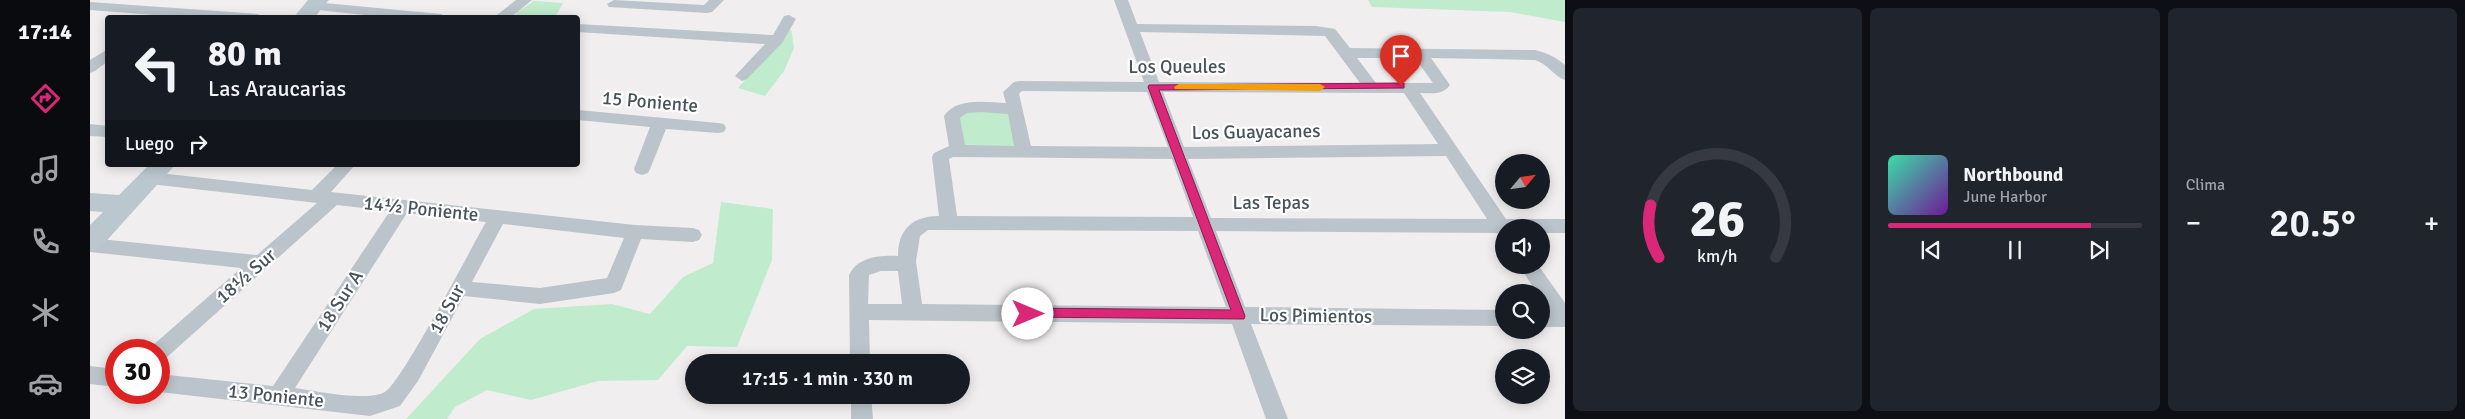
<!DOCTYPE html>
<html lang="es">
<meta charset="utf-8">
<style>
body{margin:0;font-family:Signika,sans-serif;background:#20242c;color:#f1f3f6;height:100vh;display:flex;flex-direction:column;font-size:19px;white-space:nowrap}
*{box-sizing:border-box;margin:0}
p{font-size:16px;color:#9ea1a6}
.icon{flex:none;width:28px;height:28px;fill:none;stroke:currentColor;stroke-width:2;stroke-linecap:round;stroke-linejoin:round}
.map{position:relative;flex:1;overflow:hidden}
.details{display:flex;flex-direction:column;gap:8px;padding:8px;background:#0d0f14;width:900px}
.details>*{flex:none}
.hud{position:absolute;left:15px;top:15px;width:475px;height:152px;border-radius:5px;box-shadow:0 2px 12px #0003;background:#171b24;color:#f1f3f6;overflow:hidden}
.needle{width:32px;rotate:61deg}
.fabs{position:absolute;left:1405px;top:154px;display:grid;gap:10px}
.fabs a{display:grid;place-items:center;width:55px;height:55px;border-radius:50%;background:#171b24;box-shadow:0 2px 12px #0003;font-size:25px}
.speed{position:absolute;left:15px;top:339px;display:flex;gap:10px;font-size:25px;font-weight:700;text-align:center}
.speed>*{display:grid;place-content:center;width:65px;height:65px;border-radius:50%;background:#171b24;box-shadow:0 2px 12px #0003;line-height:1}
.speed .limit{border:8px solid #d22;background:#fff;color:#111}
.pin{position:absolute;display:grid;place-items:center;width:42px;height:42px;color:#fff;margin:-51px -21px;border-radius:50% 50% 50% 0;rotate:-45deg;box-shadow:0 0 5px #0007}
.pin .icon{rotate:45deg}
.me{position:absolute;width:55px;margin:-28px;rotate:90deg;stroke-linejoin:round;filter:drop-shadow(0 0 4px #0008)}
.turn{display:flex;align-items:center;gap:18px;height:105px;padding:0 20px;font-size:22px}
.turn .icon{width:65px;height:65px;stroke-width:2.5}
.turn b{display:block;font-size:35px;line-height:42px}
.then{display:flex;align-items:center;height:48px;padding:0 20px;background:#0003;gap:10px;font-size:19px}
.big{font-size:38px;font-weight:600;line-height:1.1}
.details .card{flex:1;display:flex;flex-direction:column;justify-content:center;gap:8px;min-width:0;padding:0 18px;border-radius:8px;background:#20242c}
.details .dial{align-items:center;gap:0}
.dial svg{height:130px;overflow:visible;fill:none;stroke:#363941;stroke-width:7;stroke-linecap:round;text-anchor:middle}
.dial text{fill:#f1f3f6;stroke:none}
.song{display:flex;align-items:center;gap:15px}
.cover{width:60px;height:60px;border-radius:8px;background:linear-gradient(135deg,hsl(160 70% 55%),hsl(280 70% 35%))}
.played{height:5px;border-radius:2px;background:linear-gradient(90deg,#db2777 80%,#363941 80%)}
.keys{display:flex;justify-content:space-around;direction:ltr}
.heat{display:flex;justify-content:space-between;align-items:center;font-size:28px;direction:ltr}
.details .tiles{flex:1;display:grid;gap:8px;grid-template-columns:repeat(3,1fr)}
.trip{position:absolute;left:595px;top:354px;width:285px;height:50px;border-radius:25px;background:#171b24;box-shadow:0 2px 12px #0003;font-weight:600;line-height:50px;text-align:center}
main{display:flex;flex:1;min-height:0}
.menu{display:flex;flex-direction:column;width:90px;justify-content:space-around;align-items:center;background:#090b0e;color:#9ea1a6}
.menu .icon{width:35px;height:35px}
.menu .selected{color:#db2777}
.menu b{font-size:22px;color:#f1f3f6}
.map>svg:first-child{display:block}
</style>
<main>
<nav class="menu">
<b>17:14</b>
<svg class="icon selected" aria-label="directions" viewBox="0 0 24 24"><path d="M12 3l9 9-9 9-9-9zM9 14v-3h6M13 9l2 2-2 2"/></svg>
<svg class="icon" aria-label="music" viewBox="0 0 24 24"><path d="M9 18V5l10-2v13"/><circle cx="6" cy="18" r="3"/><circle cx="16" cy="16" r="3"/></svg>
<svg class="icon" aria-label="phone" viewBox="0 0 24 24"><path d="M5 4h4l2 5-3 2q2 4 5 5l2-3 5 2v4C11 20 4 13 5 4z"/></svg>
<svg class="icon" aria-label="climate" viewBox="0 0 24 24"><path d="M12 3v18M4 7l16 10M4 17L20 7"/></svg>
<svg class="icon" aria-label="car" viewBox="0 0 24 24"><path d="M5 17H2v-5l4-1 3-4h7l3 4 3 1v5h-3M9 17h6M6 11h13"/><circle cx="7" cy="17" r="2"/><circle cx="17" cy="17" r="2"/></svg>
</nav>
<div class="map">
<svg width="1475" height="419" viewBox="0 0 1475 419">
<rect width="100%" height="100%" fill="#f1eeef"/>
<g fill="#c0ebcc">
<polygon points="1278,0 1475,0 1475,22 1420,12 1282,7"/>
<polygon points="444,1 473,3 465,17 426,17 426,13"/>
<polygon points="701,29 704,48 694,71 675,96 648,88"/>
<polygon points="868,109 924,109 934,152 868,151"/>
<polygon points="631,202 683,209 682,260 647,347 597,346 568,380 508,381 441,400 397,390 365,407 357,419 316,419 390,339 444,309 522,304 560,314 593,277 623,263"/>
</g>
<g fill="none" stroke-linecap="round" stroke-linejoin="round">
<g fill="#bbc4ca" fill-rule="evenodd">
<polygon points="426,0 442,0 420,18 403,18"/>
<polygon points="524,0 614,5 619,0 634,0 622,12 617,13 519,7 517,4"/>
<path d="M1024,0H1038L1047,24L1226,26L1245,29L1260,48L1445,50C1457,53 1466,57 1475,65V80C1465,77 1458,64 1445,60L1341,58L1360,85C1352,96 1341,93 1330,93L1416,219H1475V233H1451V228H1414V237L1406,233L1126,231L1155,307L1414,310V326L1161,324L1198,419H1176L1142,324L779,320L780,362H760L759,275C768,257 789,255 808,256C808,229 823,216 849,216L842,157L844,153L859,146L854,116C866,97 897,102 916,103L913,92L924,82L929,81L1054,82ZM1050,32L1235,36L1270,83L1069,82ZM1267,58H1325L1343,83H1286ZM932,91L1057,92L1078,147L941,146L929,94ZM1073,92L1314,93L1348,144L1094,147ZM891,112L918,114L924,146L875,145L870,118L877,113ZM1356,156L1397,219L1121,218L1098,159ZM863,157L1082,159L1103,217L867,216L859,159ZM838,230L1108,231L1136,307L832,304L826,261L830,236ZM808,271L812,304H778L779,275L791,271Z"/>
<polygon points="0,2 168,14 175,18 103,18 0,10"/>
<polygon points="224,2 351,14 358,18 302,18 219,9 217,6"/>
<polygon points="699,15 706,19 692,43 657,79 652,81 645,76 675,44 488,32 488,24 683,35 694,16"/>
<polygon points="18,49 18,61 5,71 0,73 0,60"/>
<polygon points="488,110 628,123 634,124 636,128 634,132 628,133 576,129 560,169 558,173 552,175 546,173 544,169 560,127 488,120"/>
<polygon points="0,124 18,126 18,137 0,136"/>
<path d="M247,165H265L241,192L545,225L603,228L609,230L612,235L609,240L603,242L551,239L531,290L524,293L450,304L374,296L328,381L310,406L280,416L69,392V374L183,386L300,211L247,205L76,358L69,361V350H60L62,346L151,268L0,252V238L167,255L227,203L60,184L54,182L52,178L54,174L60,172L222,190ZM317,213L396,222C381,248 312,382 295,392C276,402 227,391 205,388ZM413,224L534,238L517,278L450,288L382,282Z"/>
<polygon points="1429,265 1448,265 1475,303 1475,327 1451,327 1451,311 1459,311 1451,300 1451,292 1446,292"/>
<polygon points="0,366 26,369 26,387 0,384"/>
<polygon points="761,395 781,395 783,419 761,419"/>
</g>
<g fill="#bbc7cf" fill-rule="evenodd">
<polygon points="218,0 239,0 224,18 203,18"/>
<polygon points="59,165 85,165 9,249 0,252 0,225 13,212 0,211 0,193 29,195"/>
</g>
</g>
<polygon fill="#db2777" stroke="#8e194d" points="1311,83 1314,83 1314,88 1069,90 1155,316 1154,319 934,317 932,314 938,308 1141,310 1058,87 1059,85"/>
<polygon fill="#f59e0b" points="1089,84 1230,84 1235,87 1230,91 1085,89 1084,87"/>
<g text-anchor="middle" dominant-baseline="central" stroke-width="4.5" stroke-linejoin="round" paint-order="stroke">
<g font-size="19" fill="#48535a" stroke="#fff">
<text x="1087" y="67">Los Queules</text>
<text transform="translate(560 102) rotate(5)">15 Poniente</text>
<text transform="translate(1166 132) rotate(-1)">Los Guayacanes</text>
<text x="1181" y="203">Las Tepas</text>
<text transform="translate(331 209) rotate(6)">14½ Poniente</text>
<text transform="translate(156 276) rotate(-41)">18½ Sur</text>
<text transform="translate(250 301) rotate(-57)">18 Sur A</text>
<text transform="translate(357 309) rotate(-61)">18 Sur</text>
<text transform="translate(1226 316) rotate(1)">Los Pimientos</text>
<text transform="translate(186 396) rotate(6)">13 Poniente</text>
</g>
</g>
</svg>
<div class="fabs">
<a><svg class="needle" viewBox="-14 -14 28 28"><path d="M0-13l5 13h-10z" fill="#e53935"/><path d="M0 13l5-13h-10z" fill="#9ea1a6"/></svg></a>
<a><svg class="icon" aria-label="sound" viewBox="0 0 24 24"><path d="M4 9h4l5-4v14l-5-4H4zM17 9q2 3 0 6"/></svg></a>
<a><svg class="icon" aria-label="search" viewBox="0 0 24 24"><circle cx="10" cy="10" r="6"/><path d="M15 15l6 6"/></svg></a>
<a><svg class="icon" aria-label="layers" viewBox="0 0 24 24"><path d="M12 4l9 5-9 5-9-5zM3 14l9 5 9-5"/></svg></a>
</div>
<div class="speed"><div class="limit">30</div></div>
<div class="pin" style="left:1311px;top:86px;background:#d93025"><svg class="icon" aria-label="arrive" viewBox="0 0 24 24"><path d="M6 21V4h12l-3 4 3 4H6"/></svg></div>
<svg class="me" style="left:938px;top:314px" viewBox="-20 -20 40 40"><circle r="19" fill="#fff"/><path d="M0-13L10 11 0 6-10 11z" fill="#db2777"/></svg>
<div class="trip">17:15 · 1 min · 330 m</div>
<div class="hud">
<div class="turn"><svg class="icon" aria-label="left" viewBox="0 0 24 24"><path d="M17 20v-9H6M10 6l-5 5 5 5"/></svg><div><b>80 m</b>Las Araucarias</div></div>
<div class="then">Luego<svg class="icon" aria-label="right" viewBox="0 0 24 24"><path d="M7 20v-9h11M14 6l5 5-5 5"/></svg></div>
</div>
</div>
<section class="details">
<div class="tiles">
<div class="card dial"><svg viewBox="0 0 100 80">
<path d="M14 69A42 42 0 1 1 86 69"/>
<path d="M14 69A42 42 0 0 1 9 37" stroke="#db2777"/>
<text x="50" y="56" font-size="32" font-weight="700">26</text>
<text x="50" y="72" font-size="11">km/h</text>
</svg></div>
<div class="card">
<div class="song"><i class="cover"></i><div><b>Northbound</b><p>June Harbor</p></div></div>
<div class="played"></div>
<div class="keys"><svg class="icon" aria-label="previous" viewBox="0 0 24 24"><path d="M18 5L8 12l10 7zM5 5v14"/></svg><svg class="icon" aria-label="pause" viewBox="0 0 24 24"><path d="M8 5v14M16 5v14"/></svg><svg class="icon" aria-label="next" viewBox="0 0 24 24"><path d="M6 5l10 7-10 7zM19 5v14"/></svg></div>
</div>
<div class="card"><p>Clima</p>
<div class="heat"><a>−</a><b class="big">20.5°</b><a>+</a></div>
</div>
</div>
</section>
</main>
